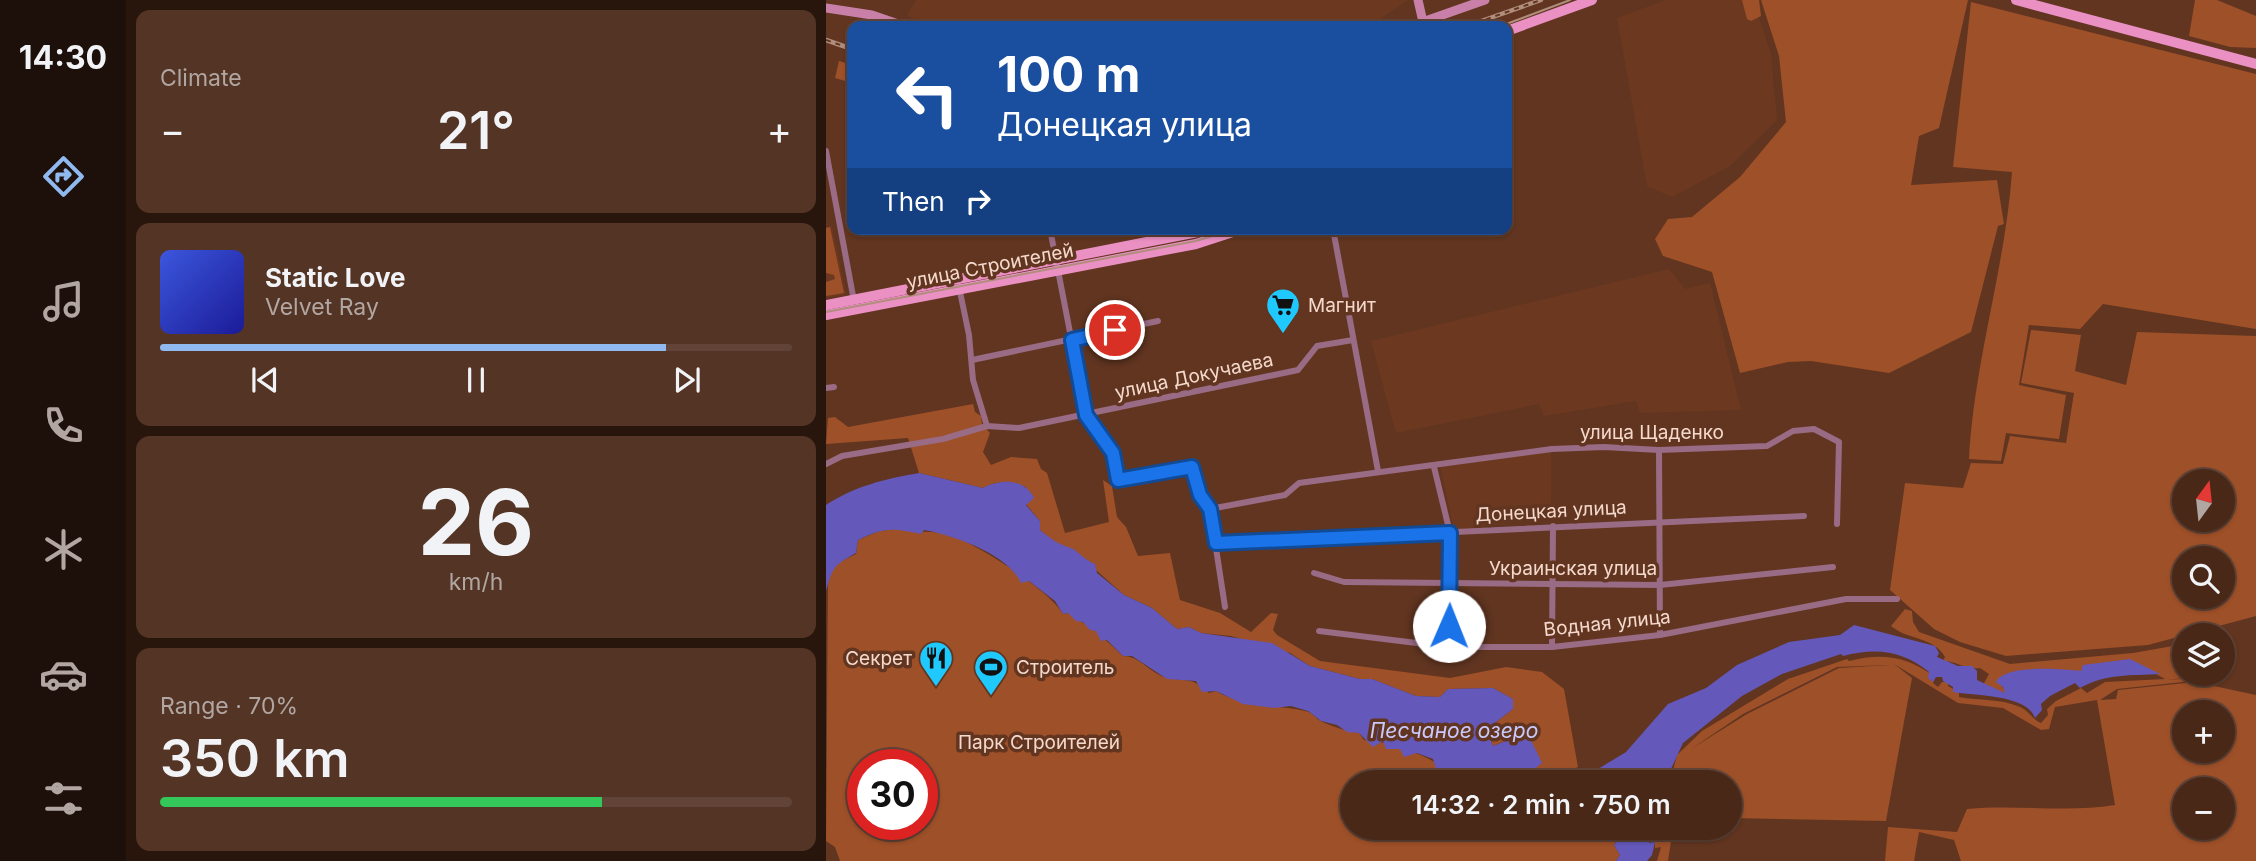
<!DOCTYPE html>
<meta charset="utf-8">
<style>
body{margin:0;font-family:Inter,sans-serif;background:#533425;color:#f1f3f6;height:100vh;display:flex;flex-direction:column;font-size:26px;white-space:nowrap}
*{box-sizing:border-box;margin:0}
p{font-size:23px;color:#b1a6a2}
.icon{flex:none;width:38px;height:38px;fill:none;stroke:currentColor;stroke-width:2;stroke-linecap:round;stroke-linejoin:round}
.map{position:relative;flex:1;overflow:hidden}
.sheet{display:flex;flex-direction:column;gap:10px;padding:10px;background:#28160d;width:700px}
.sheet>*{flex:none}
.banner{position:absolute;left:21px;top:21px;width:665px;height:214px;border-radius:14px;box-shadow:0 2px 5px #0004,0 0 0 2px #614437;background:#1a4fa0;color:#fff;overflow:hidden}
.needle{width:46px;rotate:15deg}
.buttons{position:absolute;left:1346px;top:469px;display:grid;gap:14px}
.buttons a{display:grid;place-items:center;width:63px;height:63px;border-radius:50%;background:#492818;box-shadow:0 2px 5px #0004,0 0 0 2px #614437;font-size:35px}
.speed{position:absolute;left:21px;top:749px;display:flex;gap:14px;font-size:35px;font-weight:700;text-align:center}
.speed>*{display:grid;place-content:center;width:91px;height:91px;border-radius:50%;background:#492818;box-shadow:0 2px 5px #0004,0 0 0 2px #614437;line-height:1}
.speed .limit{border:10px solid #d22;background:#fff;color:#111}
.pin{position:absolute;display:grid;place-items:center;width:60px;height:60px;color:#fff;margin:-30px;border:4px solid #fff;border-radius:50%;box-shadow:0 2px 7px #0007}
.me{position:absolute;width:77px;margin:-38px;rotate:1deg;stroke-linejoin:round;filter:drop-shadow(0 0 5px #0008)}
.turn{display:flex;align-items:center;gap:24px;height:147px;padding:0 35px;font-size:32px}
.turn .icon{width:91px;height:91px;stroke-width:2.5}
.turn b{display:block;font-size:49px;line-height:60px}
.then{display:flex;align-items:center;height:66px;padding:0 35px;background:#0003;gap:14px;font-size:26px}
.big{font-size:52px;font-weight:600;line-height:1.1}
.sheet .tile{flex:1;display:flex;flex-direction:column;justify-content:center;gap:10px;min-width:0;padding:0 24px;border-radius:14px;background:#533425}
.sheet .dial{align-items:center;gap:0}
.dial b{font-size:91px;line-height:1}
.song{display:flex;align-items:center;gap:21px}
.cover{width:84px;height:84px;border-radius:10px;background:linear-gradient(135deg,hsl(230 70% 55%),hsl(240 70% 35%))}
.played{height:7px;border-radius:4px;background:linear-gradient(90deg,#90b9f0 80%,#614437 80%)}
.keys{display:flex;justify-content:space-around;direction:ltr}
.heat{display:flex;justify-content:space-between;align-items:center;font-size:38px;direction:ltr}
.charge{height:10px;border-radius:5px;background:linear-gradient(90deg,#34c759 70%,#614437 0)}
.trip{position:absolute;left:514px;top:770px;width:402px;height:70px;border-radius:35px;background:#492818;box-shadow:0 2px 5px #0004,0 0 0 2px #614437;font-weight:600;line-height:70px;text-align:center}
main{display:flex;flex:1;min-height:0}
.menu{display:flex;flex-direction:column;width:126px;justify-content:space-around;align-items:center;background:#1d100a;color:#b1a6a2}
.menu .icon{width:49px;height:49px}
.menu .current{color:#90b9f0}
.menu b{font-size:32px;color:#f1f3f6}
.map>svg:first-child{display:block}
</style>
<main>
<nav class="menu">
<b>14:30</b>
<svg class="icon current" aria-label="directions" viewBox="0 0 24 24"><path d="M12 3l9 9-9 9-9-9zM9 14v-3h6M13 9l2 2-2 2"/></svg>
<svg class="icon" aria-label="music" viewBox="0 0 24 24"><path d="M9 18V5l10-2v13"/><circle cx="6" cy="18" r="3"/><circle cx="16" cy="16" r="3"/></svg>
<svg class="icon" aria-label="phone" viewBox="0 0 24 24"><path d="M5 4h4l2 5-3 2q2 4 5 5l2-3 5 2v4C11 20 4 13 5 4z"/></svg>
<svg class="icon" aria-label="climate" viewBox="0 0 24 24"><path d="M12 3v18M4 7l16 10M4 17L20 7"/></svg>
<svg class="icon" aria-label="car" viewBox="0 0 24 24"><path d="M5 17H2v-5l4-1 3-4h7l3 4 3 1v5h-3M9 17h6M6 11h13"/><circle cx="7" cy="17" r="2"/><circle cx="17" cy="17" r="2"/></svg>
<svg class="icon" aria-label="filters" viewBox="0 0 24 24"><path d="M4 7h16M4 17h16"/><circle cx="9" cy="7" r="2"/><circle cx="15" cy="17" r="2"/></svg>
</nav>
<section class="sheet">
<div class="tile"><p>Climate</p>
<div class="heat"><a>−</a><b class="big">21°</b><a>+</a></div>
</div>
<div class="tile">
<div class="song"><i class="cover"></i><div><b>Static Love</b><p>Velvet Ray</p></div></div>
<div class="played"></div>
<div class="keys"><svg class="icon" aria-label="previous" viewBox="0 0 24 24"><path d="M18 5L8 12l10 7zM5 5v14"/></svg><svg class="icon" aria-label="pause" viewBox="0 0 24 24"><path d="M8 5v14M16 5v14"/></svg><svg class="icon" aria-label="next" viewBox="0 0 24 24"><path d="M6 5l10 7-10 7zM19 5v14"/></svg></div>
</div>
<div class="tile dial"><b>26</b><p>km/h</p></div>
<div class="tile"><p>Range · 70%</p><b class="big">350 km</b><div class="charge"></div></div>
</section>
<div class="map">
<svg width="1430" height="861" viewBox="0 0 1430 861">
<rect width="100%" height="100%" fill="#613520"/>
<g fill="#6c3920">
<polygon points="90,0 582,0 543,26 101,26 81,15"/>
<polygon points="840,0 927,0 945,54 951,120 904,166 846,197 821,186 791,18"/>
<polygon points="6,226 20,295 0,298 0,227"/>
<polygon points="843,269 859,289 884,283 915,410 814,413 810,401 718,416 713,404 570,433 545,341"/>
<polygon points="725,451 725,518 628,530 614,467"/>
</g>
<g fill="#9e5028" fill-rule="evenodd">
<polygon points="916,0 933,0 935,16 925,21 921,19"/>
<polygon points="935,0 1142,0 1113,128 1093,136 1085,185 1171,180 1178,224 1172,226 1145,332 1063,373 985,361 962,362 914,373 886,272 837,256 829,239 842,219 866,217 914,177 960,122 953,56"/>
<polygon points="1369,0 1391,0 1430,16 1430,48 1404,47 1363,36"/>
<path d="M1145,2L1430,74V329L1277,304L1254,329L1203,325L1193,385L1240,395L1233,439L1180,433L1175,461L1143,459C1148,362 1179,269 1186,172L1127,167Z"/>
<polygon points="13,61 26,65 26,83 9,78"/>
<polygon points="4,227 18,293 0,296 0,282 9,279 8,275 0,273 0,228"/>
<path d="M1205,330L1255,335L1249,371L1300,385L1311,332L1430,336V616L1322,645L1180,656L1134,642L1108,629L1064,590L1079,483L1137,488L1145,463L1177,464L1184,436L1240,443L1248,393L1195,383ZM1358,481H1396V520H1358ZM1358,558H1396V597H1358Z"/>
<path d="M147,404L149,412L155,416L156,424L164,433L157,452L165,465L185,457L211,459L215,469L221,473L239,533L283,522L277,480L286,486L291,517L300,527L312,556L344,553L354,600L394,613L425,632L445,613L452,614L447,630L451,635L494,661L624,678L680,667L716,672L738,689L752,767L738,773L752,782L725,771L716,774L706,770L709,753L687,738L667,746L663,736L666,725L687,709V699L667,688L622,689L614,697L590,696L546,679H534L484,666L464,653L405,636L375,633L363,627L351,629L326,608L298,595L252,554L229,543L214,530V521L200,504V487C184,482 172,480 157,488L93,473L82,438L0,444L2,418L9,417L22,427Z"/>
<path d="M78,528C90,534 107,530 121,534C147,541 225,591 237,614L242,613L270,631L297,656C315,656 325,675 342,678C363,682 366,677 383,693L390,691C419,708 450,704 479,711C485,712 488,716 493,720C501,725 523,732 533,733L538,740C575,743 610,759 638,782H527V828H728L790,831L793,837L788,845L794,855L790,861H14L9,847L0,841L2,575L12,563L30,554L32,540L53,531ZM37,765H96V824H37Z"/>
<path d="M1079,609L1086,611L1087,622L1093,632L1184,664L1307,653L1358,644V674H1367V677L1341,680L1367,678L1366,681L1291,689L1274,700L1290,699L1292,690L1369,682L1430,695V861H1135L1128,840L1093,832L1088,861H1059L1062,827L1131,832L1141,809C1190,804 1240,813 1289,805L1271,700L1229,707L1223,729L1215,730L1177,708L1132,703L1068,664L1086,678L1060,821L905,818V782H844L851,755L876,731L962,679L1021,659L1023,661C1057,652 1083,657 1109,677L1107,683L1112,687L1116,682H1122V686L1133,692V697C1154,701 1174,698 1194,707C1203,711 1207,720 1215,723L1222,715L1221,709L1230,701L1255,688L1261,693L1279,682L1339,679L1310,663L1261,675L1176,683V687L1183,692L1175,695L1170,689L1157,685L1163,674L1154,668C1139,670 1131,661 1117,661L1119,657C1107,636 1083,641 1065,626ZM1064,665L1013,668L921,714L865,749L917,714L1011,667ZM1358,712H1396V751H1358ZM1358,789H1396V828H1358Z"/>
<polygon points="836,828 847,828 842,861 831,861 835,847 829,848 829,837"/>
</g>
<g fill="#6458ba">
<path d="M93,473L157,488C174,479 199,478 208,498L200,505L214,521V530C225,539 232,544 245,548C252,551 257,559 269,564L271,573L298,595L326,608L351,629L363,627L375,633L446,643L484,666L534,679H546L590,696L614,697L622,689L667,688L687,699V709L666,725L663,736L667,746L687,738H704L716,763L707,770L716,774L725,771L752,782H638L628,774L610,769L607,759L591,753L578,757L574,749H560L557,741L547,747L533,733L521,732L511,725L495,721L482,711L465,706L448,708L417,704L390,691L376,692L370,681L341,679L306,656H297L281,640L275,641L270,631L264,630L257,622L250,621L242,613L237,614L229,601L203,581L195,583C182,554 127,535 98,530L95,534C67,528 59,527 32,540L30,553C7,566 7,567 0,591V505C29,486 59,479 93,473Z"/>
<path d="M1028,625L1109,646L1113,653L1111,657L1132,666H1146L1151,671V680L1179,693L1177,687L1170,682C1179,664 1235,669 1255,671L1257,665L1304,659L1334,674C1305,676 1281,673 1254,688L1249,683L1224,696L1215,704L1216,710L1209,718C1201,694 1148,696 1127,692V687L1117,681L1116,677H1110L1107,682L1102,678L1103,672C1077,651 1051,647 1017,656L1015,654L956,674L916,696L857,743L839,782H753L757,773L772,769L800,752L842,704L880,688L911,665L963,642L1014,635Z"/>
<polygon points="711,828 830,828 823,843 829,842 826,855 821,861 790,861 794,855 788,845 793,838 790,831"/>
</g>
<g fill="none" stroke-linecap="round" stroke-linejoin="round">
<g stroke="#996b84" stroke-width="6">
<polyline points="0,151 28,301"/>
<polyline points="224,229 260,415 287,453 292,480 365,467 374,495 384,509 459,495 473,483 726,449 778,447 833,450 941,446 967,431 988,429 1013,442 1011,524"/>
<polyline points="507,229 552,471"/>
<polyline points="133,287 143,335 147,380 161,426"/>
<polyline points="146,360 332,321"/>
<polyline points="0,388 8,387"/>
<polyline points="833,450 834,635"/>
<polyline points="0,464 16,456 117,439 161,426 193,428 472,370 491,346 527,340"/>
<polyline points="608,467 624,533 623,647"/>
<polyline points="384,509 399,607"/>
<polyline points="390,543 978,516"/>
<polyline points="488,573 518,582 834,585 1007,567"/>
<polyline points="493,631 623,647 726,647 834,635 1020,599 1071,599"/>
<polyline points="726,647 727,526"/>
</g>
<g stroke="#c880a8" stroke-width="9">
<polyline points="592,0 597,22"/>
<polyline points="0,8 46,15 78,26"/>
<polyline points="585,26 659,0"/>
</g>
<g stroke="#eb90c3" stroke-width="10">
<polyline points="1190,0 1430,64"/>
<polyline points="681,31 766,0"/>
<polyline points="0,305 387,229"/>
<polyline points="0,315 370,244 416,229"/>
</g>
<g stroke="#b08d7c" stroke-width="2">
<polyline points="675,26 744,0"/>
<polyline points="0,312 370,241 409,229"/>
</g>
<g stroke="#b08d7c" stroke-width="4.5">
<g id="rail">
<polyline points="641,26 715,0"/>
<polyline points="0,40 26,49"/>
</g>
</g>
<use href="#rail" stroke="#613520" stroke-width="2" stroke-dasharray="5" stroke-linecap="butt"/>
</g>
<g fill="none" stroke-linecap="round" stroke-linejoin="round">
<g stroke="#114b97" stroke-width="18">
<polyline id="route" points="289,330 246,340 260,415 287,453 292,480 366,467 374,495 384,509 390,543 624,533 623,626"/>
</g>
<use href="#route" stroke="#1a73e8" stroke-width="12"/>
</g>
<defs>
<g id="supermarket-pin" transform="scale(1.75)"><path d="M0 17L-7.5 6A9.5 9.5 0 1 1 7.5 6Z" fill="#1fc9fd" stroke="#613520"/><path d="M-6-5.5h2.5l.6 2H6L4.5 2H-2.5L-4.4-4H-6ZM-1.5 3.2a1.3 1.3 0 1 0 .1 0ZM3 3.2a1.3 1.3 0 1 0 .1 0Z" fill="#111"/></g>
<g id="restaurant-pin" transform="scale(1.75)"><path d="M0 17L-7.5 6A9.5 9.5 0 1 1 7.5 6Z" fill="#1fc9fd" stroke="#613520"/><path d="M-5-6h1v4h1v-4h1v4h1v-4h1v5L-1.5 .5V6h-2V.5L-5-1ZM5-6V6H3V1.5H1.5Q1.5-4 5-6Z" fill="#111"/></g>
<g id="stadium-pin" transform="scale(1.75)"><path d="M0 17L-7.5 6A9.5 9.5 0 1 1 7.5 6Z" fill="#1fc9fd" stroke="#613520"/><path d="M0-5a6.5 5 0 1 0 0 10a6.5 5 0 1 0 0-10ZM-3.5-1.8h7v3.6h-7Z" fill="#111"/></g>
</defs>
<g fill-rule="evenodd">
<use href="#supermarket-pin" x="457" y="305"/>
<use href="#restaurant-pin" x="110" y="658"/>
<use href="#stadium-pin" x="165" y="667"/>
</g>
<g text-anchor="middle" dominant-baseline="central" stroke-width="7" stroke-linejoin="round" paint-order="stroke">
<g font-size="19" fill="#f5d9cd" stroke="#613520">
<text transform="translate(164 266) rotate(-11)">улица Строителей</text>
<text transform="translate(368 376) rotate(-12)">улица Докучаева</text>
<text x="826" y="432">улица Щаденко</text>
<text transform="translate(725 511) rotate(-3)">Донецкая улица</text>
<text x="747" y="568">Украинская улица</text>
<text transform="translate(781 623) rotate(-6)">Водная улица</text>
</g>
<g font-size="19" fill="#f5d9cd" stroke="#613520" text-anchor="start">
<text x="482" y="305">Магнит</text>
<text x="86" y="658" text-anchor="end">Секрет</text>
<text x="190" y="667">Строитель</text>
</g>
<g font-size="19" fill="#f4d8cb" stroke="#613520">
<text x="213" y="742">Парк Строителей</text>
</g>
<g font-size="21" font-style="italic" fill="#cac9fd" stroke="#613520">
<text x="628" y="730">Песчаное озеро</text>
</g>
</g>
</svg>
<div class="buttons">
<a><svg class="needle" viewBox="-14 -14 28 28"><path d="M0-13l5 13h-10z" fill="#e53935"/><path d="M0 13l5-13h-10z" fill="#b1a6a2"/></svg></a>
<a><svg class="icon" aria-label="search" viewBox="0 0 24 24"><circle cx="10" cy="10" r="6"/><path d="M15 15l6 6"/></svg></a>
<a><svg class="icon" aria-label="layers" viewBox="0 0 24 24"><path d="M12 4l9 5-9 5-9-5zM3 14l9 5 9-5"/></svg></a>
<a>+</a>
<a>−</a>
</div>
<div class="speed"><div class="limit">30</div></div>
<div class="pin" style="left:289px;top:330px;background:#d93025"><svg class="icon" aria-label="arrive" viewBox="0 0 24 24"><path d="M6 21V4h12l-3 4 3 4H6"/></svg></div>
<svg class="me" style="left:623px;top:626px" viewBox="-20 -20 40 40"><circle r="19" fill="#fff"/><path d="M0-13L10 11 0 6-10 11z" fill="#1a73e8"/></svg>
<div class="trip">14:32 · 2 min · 750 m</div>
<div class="banner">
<div class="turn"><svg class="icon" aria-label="left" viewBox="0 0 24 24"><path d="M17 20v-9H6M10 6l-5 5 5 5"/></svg><div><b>100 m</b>Донецкая улица</div></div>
<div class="then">Then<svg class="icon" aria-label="right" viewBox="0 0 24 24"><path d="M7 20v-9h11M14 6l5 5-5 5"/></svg></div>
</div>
</div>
</main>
